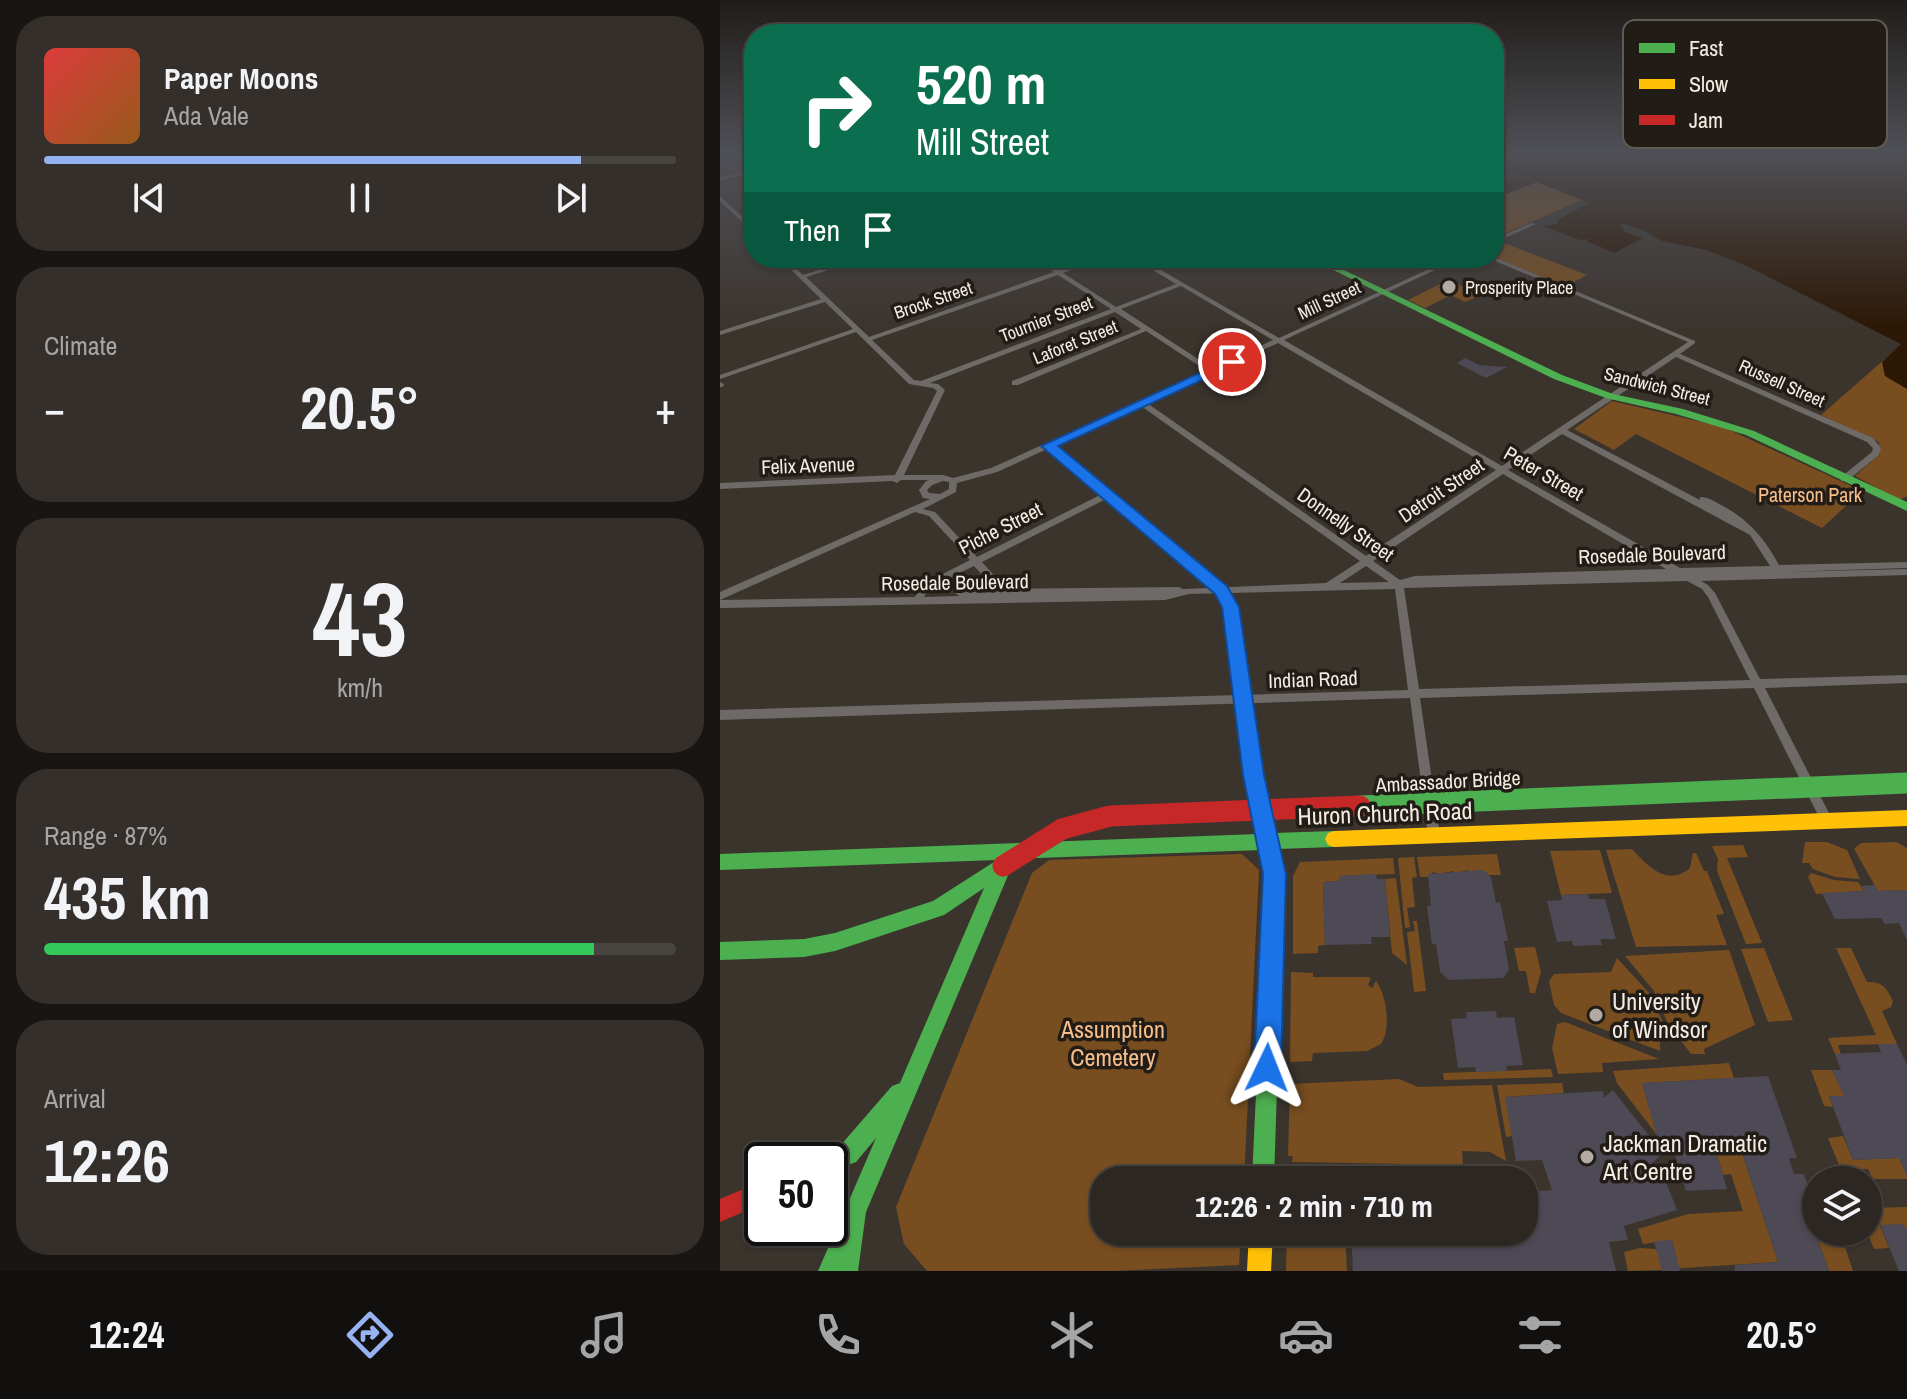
<!DOCTYPE html>
<meta charset="utf-8">
<style>
body{margin:0;font-family:"Archivo Narrow",sans-serif;background:#342f2a;color:#f1f3f6;height:100vh;display:flex;flex-direction:column;font-size:30px;white-space:nowrap}
*{box-sizing:border-box;margin:0}
p{font-size:26px;color:#a6a5a5}
.icon{flex:none;width:44px;height:44px;fill:none;stroke:currentColor;stroke-width:2;stroke-linecap:round;stroke-linejoin:round}
.map{position:relative;flex:1;overflow:hidden}
.sheet{display:flex;flex-direction:column;gap:16px;padding:16px;background:#181513;width:720px}
.sheet>*{flex:none}
.banner{position:absolute;left:24px;top:24px;width:760px;height:244px;border-radius:32px;box-shadow:0 2px 6px #0004,0 0 0 2px #484440;background:#0b6e4f;color:#fff;overflow:hidden}
.fabs{position:absolute;left:1082px;top:1166px;display:grid;gap:16px}
.fabs a{display:grid;place-items:center;width:80px;height:80px;border-radius:50%;background:#2c2722;box-shadow:0 2px 6px #0004,0 0 0 2px #484440;font-size:40px}
.speed{position:absolute;left:24px;top:1142px;display:flex;gap:16px;font-size:40px;font-weight:700;text-align:center}
.speed>*{display:grid;place-content:center;width:104px;height:104px;border-radius:50%;background:#2c2722;box-shadow:0 2px 6px #0004,0 0 0 2px #484440;line-height:1}
.speed .limit{border:4px solid #111;border-radius:12px;background:#fff;color:#111}
.pin{position:absolute;display:grid;place-items:center;width:68px;height:68px;color:#fff;margin:-34px;border:4px solid #fff;border-radius:50%;box-shadow:0 2px 8px #0007}
.me{position:absolute;width:88px;margin:-44px;rotate:2deg;stroke-linejoin:round;filter:drop-shadow(0 0 6px #0008)}
.turn{display:flex;align-items:center;gap:28px;height:168px;padding:0 40px;font-size:36px}
.turn .icon{width:104px;height:104px;stroke-width:2.5}
.turn b{display:block;font-size:56px;line-height:68px}
.then{display:flex;align-items:center;height:76px;padding:0 40px;background:#0003;gap:16px;font-size:30px}
.big{font-size:60px;font-weight:800;line-height:1.1}
.sheet .widget{flex:1;display:flex;flex-direction:column;justify-content:center;gap:12px;min-width:0;padding:0 28px;border-radius:32px;background:#342f2a}
.sheet .dial{align-items:center;gap:0}
.dial b{font-size:104px;line-height:1}
.song{display:flex;align-items:center;gap:24px}
.cover{width:96px;height:96px;border-radius:12px;background:linear-gradient(135deg,hsl(0 70% 55%),hsl(30 70% 35%))}
.played{height:8px;border-radius:4px;background:linear-gradient(90deg,#95b2f1 85%,#484440 85%)}
.keys{display:flex;justify-content:space-around;direction:ltr}
.heat{display:flex;justify-content:space-between;align-items:center;font-size:44px;direction:ltr}
.charge{height:12px;border-radius:6px;background:linear-gradient(90deg,#34c759 87%,#484440 0)}
.trip{position:absolute;left:370px;top:1166px;width:448px;height:80px;border-radius:32px;background:#2c2722;box-shadow:0 2px 6px #0004,0 0 0 2px #484440;font-weight:800;line-height:80px;text-align:center}
.menu{display:flex;height:128px;justify-content:space-around;align-items:center;background:#12100e;color:#a6a5a5}
.menu .icon{width:56px;height:56px}
.menu .on{color:#95b2f1}
.menu b{font-size:36px;color:#f1f3f6}
main{display:flex;flex:1;min-height:0}
.map>svg:first-child{display:block}
</style>
<main>
<section class="sheet">
<div class="widget">
<div class="song"><i class="cover"></i><div><b>Paper Moons</b><p>Ada Vale</p></div></div>
<div class="played"></div>
<div class="keys"><svg class="icon" aria-label="previous" viewBox="0 0 24 24"><path d="M18 5L8 12l10 7zM5 5v14"/></svg><svg class="icon" aria-label="pause" viewBox="0 0 24 24"><path d="M8 5v14M16 5v14"/></svg><svg class="icon" aria-label="next" viewBox="0 0 24 24"><path d="M6 5l10 7-10 7zM19 5v14"/></svg></div>
</div>
<div class="widget"><p>Climate</p>
<div class="heat"><a>−</a><b class="big">20.5°</b><a>+</a></div>
</div>
<div class="widget dial"><b>43</b><p>km/h</p></div>
<div class="widget"><p>Range · 87%</p><b class="big">435 km</b><div class="charge"></div></div>
<div class="widget"><p>Arrival</p><b class="big">12:26</b></div>
</section>
<div class="map">
<svg width="1187" height="1271" viewBox="0 0 1187 1271">
<rect width="100%" height="100%" fill="#3b342d"/>
<g fill="#784e20">
<polygon points="816,182 864,199 774,238 774,199"/>
<polygon points="779,241 867,275 845,287 774,257 774,243"/>
<polygon points="728,280 761,295 745,302 731,295 705,308 688,300"/>
<polygon points="1187,347 1187,496 1179,500 1135,476 1160,454 1159,442 1101,415 1174,351"/>
<polygon points="892,401 1003,427 1142,491 1102,528 916,434 894,450 854,429"/>
<polygon points="1085,842 1107,842 1127,850 1140,879 1115,877 1093,869 1089,863 1082,863"/>
<polygon points="1176,842 1187,848 1187,890 1158,891 1134,849 1141,843"/>
<polygon points="1023,845 1028,857 1007,858 1042,943 1026,944 997,871 998,859 992,846"/>
<path d="M912,849C929,867 947,887 970,868L973,853H976L984,871H987L1004,914L996,915L1007,945L916,947L886,850Z"/>
<polygon points="880,850 892,893 841,895 830,851"/>
<polygon points="522,854 539,870 524,1180 384,1180 384,1232 521,1232 519,1265 394,1271 207,1271 184,1244 176,1207 312,873 329,860"/>
<polygon points="777,854 781,875 768,875 762,870 749,873 748,870 734,874 733,871 719,874 713,872 709,877 700,877 697,857"/>
<polygon points="694,857 697,877 692,878 695,907 687,908 690,927 685,928 678,858"/>
<polygon points="673,858 675,874 619,876 619,881 603,882 605,945 598,946 598,953 573,954 573,876 580,862"/>
<polygon points="1091,873 1114,880 1138,882 1144,891 1096,894 1088,877"/>
<polygon points="676,878 687,965 672,953 671,943 665,879"/>
<polygon points="693,921 697,921 706,991 694,992 687,932 695,931"/>
<polygon points="815,947 821,972 815,993 810,993 806,971 799,971 794,948"/>
<polygon points="1044,948 1073,1020 1048,1022 1021,949"/>
<path d="M1116,948H1131L1147,982C1163,982 1166,987 1173,1001L1171,1007L1162,1011L1177,1044L1118,1045L1121,1054H1115L1108,1038L1156,1035Z"/>
<polygon points="1009,950 1035,1025 984,1049 985,1054 971,1054 948,1024 934,991 905,956"/>
<polygon points="897,958 929,993 950,1037 940,1039 940,1051 841,1013 834,1005 829,981 834,974 891,972"/>
<path d="M571,972L593,973V977H648L651,978L648,985L652,988L656,981C667,995 671,1030 661,1044L647,1051L593,1053L592,1061L570,1062Z"/>
<polygon points="845,1022 939,1059 882,1063 883,1072 838,1074 832,1048 837,1024"/>
<polygon points="1009,1063 1014,1078 922,1083 937,1135 897,1083 893,1071"/>
<polygon points="831,1069 833,1077 724,1080 723,1073"/>
<polygon points="1091,1070 1112,1070 1124,1096 1109,1096 1113,1107 1104,1106"/>
<polygon points="679,1079 698,1087 772,1085 786,1161 770,1152 742,1151 743,1165 572,1162 573,1156 568,1156 570,1084"/>
<polygon points="842,1083 844,1093 786,1097 792,1136 786,1137 777,1085"/>
<polygon points="1123,1136 1133,1160 1179,1158 1183,1167 1187,1167 1187,1179 1153,1179 1148,1169 1121,1170 1108,1138"/>
<polygon points="1020,1147 1058,1262 947,1269 958,1264 952,1240 923,1244 918,1229 968,1214 1023,1211 1011,1174 1003,1175 995,1148"/>
<polygon points="1084,1201 1096,1201 1096,1232 1120,1232 1133,1271 1109,1271"/>
<polygon points="1187,1207 1187,1229 1160,1226 1169,1248 1154,1249 1147,1232 1149,1208"/>
<polygon points="567,1232 625,1234 627,1271 566,1271"/>
<polygon points="920,1248 936,1249 943,1270 908,1271 904,1252"/>
</g>
<polygon fill="#2c1704" points="774,153 1187,153 1187,389 1165,376 1162,362 1181,344 1029,267 986,250 942,241 921,229 903,224 900,225 905,232 923,238 894,253 874,244 878,241 873,244 867,242 870,239 860,240 823,226 837,224 838,220 869,203 817,182 774,199 774,184 794,174 774,166"/>
<g fill="#4d4955">
<polygon points="745,358 759,365 787,367 766,378 737,363"/>
<polygon points="763,870 771,877 776,903 780,902 788,941 784,941 789,970 783,978 729,980 720,972 716,944 712,944 707,906 711,906 708,874"/>
<polygon points="656,874 657,879 665,879 670,937 651,937 652,944 605,945 603,882 619,881 619,876"/>
<polygon points="1155,885 1158,891 1187,890 1187,940 1179,923 1165,924 1161,918 1115,919 1102,893 1144,891 1141,886"/>
<polygon points="868,894 869,899 885,899 896,939 880,939 882,945 853,946 852,941 837,942 827,901 842,900 841,895"/>
<polygon points="776,1011 777,1018 794,1017 803,1065 786,1066 787,1071 756,1072 755,1067 738,1068 731,1019 747,1018 746,1012"/>
<polygon points="1158,1044 1177,1044 1187,1065 1187,1177 1179,1158 1133,1160 1109,1096 1124,1096 1112,1070 1121,1070 1115,1054 1161,1052"/>
<polygon points="1048,1076 1077,1158 1069,1158 1074,1174 1084,1174 1093,1201 1084,1201 1109,1271 1015,1271 1015,1265 1058,1262 1020,1147 995,1148 1007,1189 966,1191 952,1144 911,1184 942,1172 957,1210 904,1226 908,1240 889,1242 896,1271 633,1271 631,1232 764,1232 764,1235 804,1232 804,1192 832,1190 822,1160 796,1161 785,1097 883,1091 884,1098 893,1090 941,1151 922,1083"/>
<polygon points="1183,1224 1187,1229 1187,1271 1179,1271 1160,1225"/>
<polygon points="952,1240 960,1271 942,1271 934,1241"/>
</g>
<g fill="none" stroke-linecap="round" stroke-linejoin="round">
<g fill="#6d6a67" fill-rule="evenodd">
<polygon points="34,170 34,172 0,180 0,178"/>
<polygon points="0,196 34,228 34,233 0,201"/>
<polygon points="811,223 816,224 774,243 774,239"/>
<path d="M774,257L975,341V343L960,354L1153,438L1161,448L1159,455L1127,481H1121V477L1152,452L1153,448L1147,442L956,357L847,430L980,500V497C989,497 995,502 1003,506C1030,521 1045,539 1059,565L1187,562V568L1062,572L1187,569V575L981,581L988,585L995,593L1040,679L1187,675V683L1045,688L1111,817L1113,821L1111,825L1107,827L1103,825L1034,688L700,698L720,835L718,839L714,841L710,839L708,835L690,698L0,720V710L688,690L675,589L469,594L445,600L0,608V600L195,597L203,584L250,560L209,516L195,512L0,600V592L210,499L203,498L199,490L206,481L209,480H181L177,483L173,481L0,489V483L175,475L217,391L213,388L189,384L136,332L0,379V375L133,329L105,302L0,335V331L101,299L59,258H65L83,275L137,258H146L86,277L149,337L334,272L313,258H320L339,270L374,258H383L343,273L396,307L456,284L413,258H420L559,338L733,258H741L564,340L782,466L968,342L768,258ZM338,275L391,309L201,381L194,380L152,340ZM461,286L553,340L492,368L401,309ZM395,312L421,329L292,381V385H298L426,331L487,371L271,468L233,478L223,475H184L225,390L218,384L210,383ZM558,343L776,470L646,556L427,403ZM421,406L640,561L606,583L463,589L459,587L282,589L280,582L262,562L390,497V493H384L257,557L215,512L203,509L236,492L237,483L277,472ZM842,434L1030,535L1050,566L960,568L788,470ZM783,474L946,569L695,576L680,580L653,561ZM223,481L229,482V489L220,494L209,493L207,490L212,485ZM254,566L272,585V589L240,590L235,593L239,596L204,597L209,588ZM646,566L669,582L620,583ZM967,581L982,589L988,597L1030,680L699,689L684,588Z"/>
<polygon points="0,382 4,384 3,387 0,387"/>
</g>
<g fill="#4caf50" fill-rule="evenodd">
<polygon points="589,258 599,258 842,375 893,394 963,409 1034,431 1187,502 1187,511 1026,435 956,414 886,398 834,379"/>
<polygon points="522,692 527,694 529,698 541,775 554,833 614,831 620,833 623,839 620,845 614,847 558,849 564,874 554,1180 532,1180 546,874 541,850 288,859 292,866 146,1212 138,1271 98,1271 115,1232 121,1229 124,1212 156,1138 136,1162 110,1172 110,1160 99,1160 102,1153 120,1146 172,1086 180,1083 264,888 224,915 115,951 84,957 0,960 0,942 84,939 115,933 213,901 277,860 0,870 0,854 538,834 525,775 515,698 517,694"/>
</g>
<g fill="#ffc107" fill-rule="evenodd">
<polygon points="1187,810 1187,826 614,847 608,845 605,839 608,833 614,831"/>
<polygon points="529,1232 553,1232 551,1271 527,1271"/>
</g>
<g fill="#c62828" fill-rule="evenodd">
<polygon points="328,443 506,587 517,607 529,698 527,702 522,704 517,702 515,698 503,607 496,593 324,448 324,444"/>
<polygon points="42,1181 42,1204 0,1222 0,1199"/>
</g>
<polyline stroke="#4caf50" stroke-width="21" points="640,806 1187,783"/>
<polyline stroke="#c62828" stroke-width="21" points="283,866 342,829 390,816 640,806"/>
</g>
<linearGradient id="sky" x2="0" y2="1"><stop stop-color="#201d19"/><stop offset="0.46" stop-color="#4f5057"/><stop offset="1" stop-color="#4f5057" stop-opacity="0"/></linearGradient>
<rect width="1187" height="330" fill="url(#sky)"/>
<polygon fill="#1a73e8" stroke="#114b97" stroke-width="2" points="512,358 519,362 517,364 338,446 507,586 519,607 544,775 566,874 561,1068 557,1078 547,1082 538,1078 534,1068 543,874 523,775 502,607 495,594 321,446"/>
<g fill="#b3aba3" stroke="#221c17" stroke-width="3">
<circle cx="729" cy="287" r="8"/>
<circle cx="876" cy="1015" r="8"/>
<circle cx="867" cy="1157" r="8"/>
</g>
<g text-anchor="middle" dominant-baseline="central" stroke-width="7" stroke-linejoin="round" paint-order="stroke">
<g font-size="18" fill="#f4ebe3" stroke="#221c17" text-anchor="start">
<text x="745" y="287">Prosperity Place</text>
</g>
<g font-size="18" fill="#f4ebe3" stroke="#221c17">
<text transform="translate(213 300) rotate(-19)">Brock Street</text>
<text transform="translate(609 300) rotate(-25)">Mill Street</text>
<text transform="translate(326 319) rotate(-21)">Tournier Street</text>
<text transform="translate(355 342) rotate(-22)">Laforet Street</text>
<text transform="translate(1062 383) rotate(24)">Russell Street</text>
<text transform="translate(937 386) rotate(14)">Sandwich Street</text>
</g>
<g font-size="20" fill="#f4ebe3" stroke="#221c17">
<text transform="translate(88 465) rotate(-2)">Felix Avenue</text>
<text transform="translate(824 473) rotate(30)">Peter Street</text>
<text transform="translate(721 490) rotate(-34)">Detroit Street</text>
<text transform="translate(626 524) rotate(35)">Donnelly Street</text>
<text transform="translate(280 528) rotate(-27)">Piche Street</text>
<text transform="translate(932 554) rotate(-2)">Rosedale Boulevard</text>
<text transform="translate(235 582) rotate(-1)">Rosedale Boulevard</text>
<text transform="translate(593 679) rotate(-2)">Indian Road</text>
<text transform="translate(728 781) rotate(-3)">Ambassador Bridge</text>
</g>
<g font-size="20" fill="#f7be8a" stroke="#221c17">
<text x="1090" y="494">Paterson Park</text>
</g>
<g font-size="24" fill="#f4ebe3" stroke="#221c17">
<text transform="translate(665 813) rotate(-2)">Huron Church Road</text>
</g>
<g font-size="24" fill="#f4ebe3" stroke="#221c17" text-anchor="start">
<text x="892" y="1001">University<tspan x="892" dy="28">of Windsor</tspan></text>
<text x="883" y="1143">Jackman Dramatic<tspan x="883" dy="28">Art Centre</tspan></text>
</g>
<g font-size="24" fill="#f7be8a" stroke="#221c17">
<text x="393" y="1029">Assumption<tspan x="393" dy="28">Cemetery</tspan></text>
</g>
</g>
<rect x="903" y="20" width="264" height="128" rx="12" fill="#221c17" stroke="#615a54" stroke-width="2"/>
<rect x="919" y="43" width="36" height="10" fill="#4caf50"/>
<rect x="919" y="79" width="36" height="10" fill="#ffc107"/>
<rect x="919" y="115" width="36" height="10" fill="#c62828"/>
<g font-size="22" fill="#f4ebe3">
<text x="969" y="56">Fast</text>
<text x="969" y="92">Slow</text>
<text x="969" y="128">Jam</text>
</g>
</svg>
<div class="fabs">
<a><svg class="icon" aria-label="layers" viewBox="0 0 24 24"><path d="M12 4l9 5-9 5-9-5zM3 14l9 5 9-5"/></svg></a>
</div>
<div class="speed"><div class="limit">50</div></div>
<div class="pin" style="left:512px;top:362px;background:#d93025"><svg class="icon" aria-label="arrive" viewBox="0 0 24 24"><path d="M6 21V4h12l-3 4 3 4H6"/></svg></div>
<svg class="me" style="left:547px;top:1068px" viewBox="-20 -20 40 40"><path d="M0-17L14 15 0 8-14 15z" fill="#1a73e8" stroke="#fff" stroke-width="4"/></svg>
<div class="trip">12:26 · 2 min · 710 m</div>
<div class="banner">
<div class="turn"><svg class="icon" aria-label="right" viewBox="0 0 24 24"><path d="M7 20v-9h11M14 6l5 5-5 5"/></svg><div><b>520 m</b>Mill Street</div></div>
<div class="then">Then<svg class="icon" aria-label="arrive" viewBox="0 0 24 24"><path d="M6 21V4h12l-3 4 3 4H6"/></svg></div>
</div>
</div>
</main>
<nav class="menu">
<b>12:24</b>
<svg class="icon on" aria-label="directions" viewBox="0 0 24 24"><path d="M12 3l9 9-9 9-9-9zM9 14v-3h6M13 9l2 2-2 2"/></svg>
<svg class="icon" aria-label="music" viewBox="0 0 24 24"><path d="M9 18V5l10-2v13"/><circle cx="6" cy="18" r="3"/><circle cx="16" cy="16" r="3"/></svg>
<svg class="icon" aria-label="phone" viewBox="0 0 24 24"><path d="M5 4h4l2 5-3 2q2 4 5 5l2-3 5 2v4C11 20 4 13 5 4z"/></svg>
<svg class="icon" aria-label="climate" viewBox="0 0 24 24"><path d="M12 3v18M4 7l16 10M4 17L20 7"/></svg>
<svg class="icon" aria-label="car" viewBox="0 0 24 24"><path d="M5 17H2v-5l4-1 3-4h7l3 4 3 1v5h-3M9 17h6M6 11h13"/><circle cx="7" cy="17" r="2"/><circle cx="17" cy="17" r="2"/></svg>
<svg class="icon" aria-label="filters" viewBox="0 0 24 24"><path d="M4 7h16M4 17h16"/><circle cx="9" cy="7" r="2"/><circle cx="15" cy="17" r="2"/></svg>
<b>20.5°</b>
</nav>
